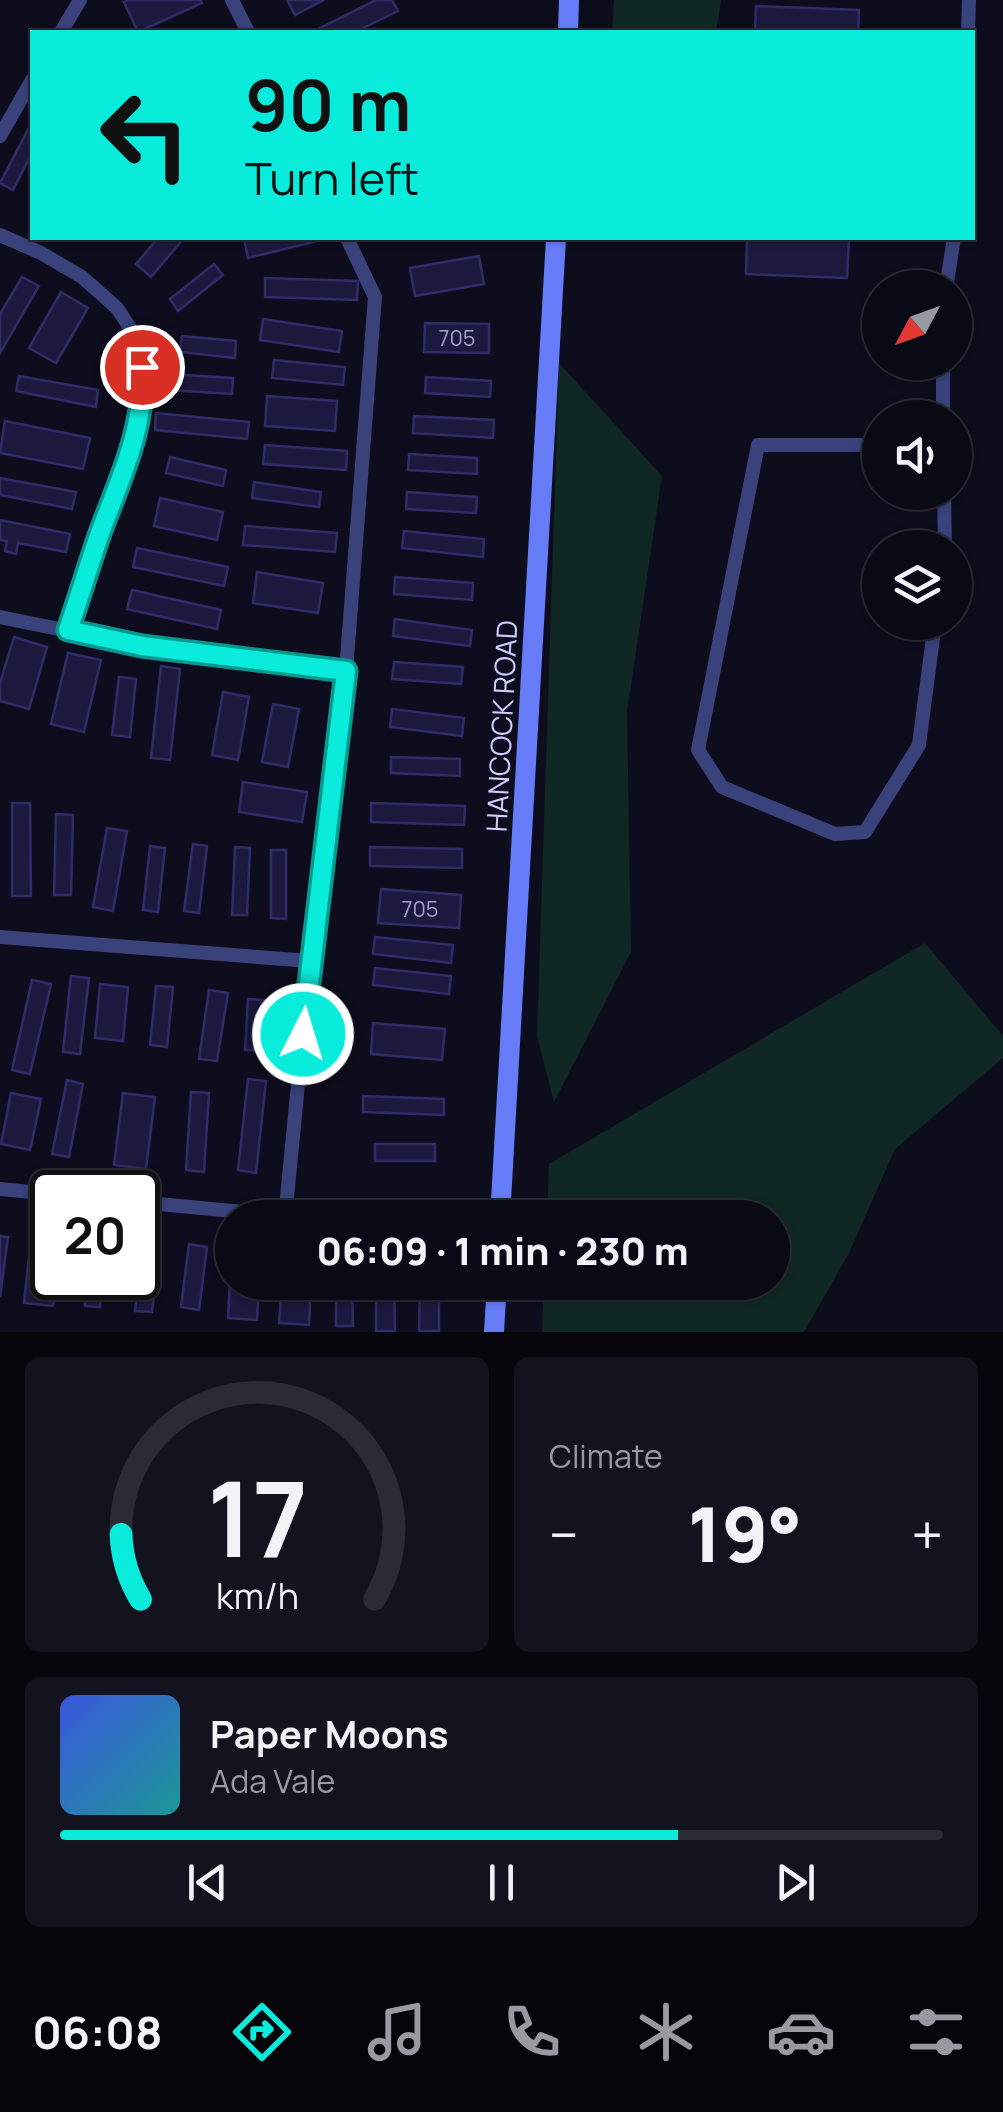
<!DOCTYPE html>
<meta charset="utf-8">
<style>
body{margin:0;font-family:Manrope,sans-serif;background:#13131f;color:#f1f3f6;height:100vh;display:flex;flex-direction:column;font-size:38px;white-space:nowrap}
*{box-sizing:border-box;margin:0}
p{font-size:32px;color:#999aa1}
.icon{flex:none;width:55px;height:55px;fill:none;stroke:currentColor;stroke-width:2;stroke-linecap:round;stroke-linejoin:round}
.map{position:relative;height:1332px;overflow:hidden}
.sheet{display:flex;flex-direction:column;gap:25px;padding:25px;background:#06060c;flex:1}
.sheet>*{flex:none}
.hud{position:absolute;left:30px;top:30px;width:945px;height:210px;border-radius:0px;box-shadow:0 2px 8px #0004,0 0 0 2px #2a2b35;background:#09ecdc;color:#111;overflow:hidden}
.needle{width:65px;rotate:229deg}
.tools{position:absolute;left:862px;top:270px;display:grid;gap:20px}
.tools a{display:grid;place-items:center;width:110px;height:110px;border-radius:50%;background:#0a0a16;box-shadow:0 2px 8px #0004,0 0 0 2px #2a2b35;font-size:50px}
.speed{position:absolute;left:30px;top:1170px;display:flex;gap:20px;font-size:50px;font-weight:700;text-align:center}
.speed>*{display:grid;place-content:center;width:130px;height:130px;border-radius:50%;background:#0a0a16;box-shadow:0 2px 8px #0004,0 0 0 2px #2a2b35;line-height:1}
.speed .limit{border:5px solid #111;border-radius:15px;background:#fff;color:#111}
.pin{position:absolute;display:grid;place-items:center;width:85px;height:85px;color:#fff;margin:-42px;border:5px solid #fff;border-radius:50%;box-shadow:0 2px 10px #0007}
.me{position:absolute;width:110px;margin:-55px;rotate:5deg;stroke-linejoin:round;filter:drop-shadow(0 0 8px #0008)}
.turn{display:flex;align-items:center;gap:35px;height:210px;padding:0 50px;font-size:45px}
.turn .icon{width:130px;height:130px;stroke-width:2.5}
.turn b{display:block;font-size:70px;line-height:85px}
.big{font-size:75px;font-weight:800;line-height:1.1}
.sheet .widget{flex:1;display:flex;flex-direction:column;justify-content:center;gap:15px;min-width:0;padding:0 35px;border-radius:15px;background:#13131f}
.sheet .dial{align-items:center;gap:0}
.dial svg{height:260px;overflow:visible;fill:none;stroke:#2a2b35;stroke-width:7;stroke-linecap:round;text-anchor:middle}
.dial text{fill:#f1f3f6;stroke:none}
.song{display:flex;align-items:center;gap:30px}
.cover{width:120px;height:120px;border-radius:15px;background:linear-gradient(135deg,hsl(230 70% 55%),hsl(180 70% 35%))}
.played{height:10px;border-radius:5px;background:linear-gradient(90deg,#09ecdc 70%,#2a2b35 70%)}
.keys{display:flex;justify-content:space-around;direction:ltr}
.heat{display:flex;justify-content:space-between;align-items:center;font-size:55px;direction:ltr}
.sheet .tiles{flex:1;display:grid;gap:25px;grid-template-columns:1fr 1fr}
.widget:last-child{grid-column:span 2}
.trip{position:absolute;left:215px;top:1200px;width:575px;height:100px;border-radius:50px;background:#0a0a16;box-shadow:0 2px 8px #0004,0 0 0 2px #2a2b35;font-weight:800;line-height:100px;text-align:center}
.tab-bar{display:flex;height:160px;justify-content:space-around;align-items:center;background:#040409;color:#999aa1}
.tab-bar .icon{width:70px;height:70px}
.tab-bar .current{color:#09ecdc}
.tab-bar b{font-size:45px;color:#f1f3f6}
.map>svg:first-child{display:block}
</style>
<div class="map">
<svg width="1003" height="1332" viewBox="0 0 1003 1332">
<rect width="100%" height="100%" fill="#0d0d1e"/>
<g fill="#102823">
<polygon points="614,0 721,0 716,32 612,32"/>
<polygon points="559,363 662,476 627,712 631,952 554,1102 537,1036"/>
<polygon points="925,943 1003,1036 1003,1058 895,1149 849,1253 804,1332 542,1332 544,1283 772,1282 772,1218 547,1217 549,1164"/>
</g>
<g fill="#1b1a3e" stroke="#2e2c69" stroke-width="2.5">
<polygon points="128,0 200,0 202,3 138,32 124,2"/>
<polygon points="287,0 324,0 295,15"/>
<polygon points="376,0 392,0 398,11 355,32 312,32"/>
<polygon points="756,6 859,10 858,32 755,32"/>
<polygon points="32,122 32,153 13,190 0,183"/>
<polygon points="158,238 184,238 151,277 136,264"/>
<polygon points="250,238 326,238 326,239 248,258 244,239"/>
<polygon points="747,238 849,238 847,278 746,274"/>
<polygon points="479,256 484,284 415,296 410,268"/>
<polygon points="214,264 223,275 178,311 170,299"/>
<polygon points="22,277 39,286 0,353 0,314"/>
<polygon points="265,278 358,281 357,300 265,297"/>
<polygon points="61,292 88,308 56,363 29,348"/>
<polygon points="263,319 342,331 339,352 260,340"/>
<polygon points="425,323 489,324 489,353 424,352"/>
<polygon points="182,336 236,341 235,358 180,352"/>
<polygon points="274,360 345,367 343,385 272,378"/>
<polygon points="168,374 233,378 232,394 167,390"/>
<polygon points="19,376 98,390 96,407 16,391"/>
<polygon points="426,377 491,381 490,397 425,393"/>
<polygon points="267,396 337,401 335,431 265,426"/>
<polygon points="156,413 249,422 247,439 155,430"/>
<polygon points="414,416 494,420 493,438 413,433"/>
<polygon points="5,421 90,438 83,469 0,453"/>
<polygon points="265,445 347,451 346,470 263,464"/>
<polygon points="409,454 477,458 477,474 408,470"/>
<polygon points="170,457 226,470 223,486 166,473"/>
<polygon points="0,478 76,492 72,509 0,495"/>
<polygon points="254,482 321,492 319,507 252,498"/>
<polygon points="407,492 477,497 476,513 406,509"/>
<polygon points="160,498 223,512 217,540 154,526"/>
<polygon points="0,520 70,534 66,552 18,543 16,554 5,551 7,541 0,540"/>
<polygon points="245,526 337,533 335,552 243,545"/>
<polygon points="404,531 484,539 483,557 402,548"/>
<polygon points="137,548 228,567 224,586 133,567"/>
<polygon points="257,572 323,583 318,613 253,603"/>
<polygon points="395,577 473,583 472,600 394,594"/>
<polygon points="132,590 221,610 217,629 127,609"/>
<polygon points="395,619 472,630 470,646 393,636"/>
<polygon points="14,637 47,647 29,709 0,701 0,683"/>
<polygon points="68,653 101,660 84,732 51,724"/>
<polygon points="394,662 463,667 461,684 392,679"/>
<polygon points="161,666 180,669 170,760 151,758"/>
<polygon points="119,677 136,679 130,737 112,735"/>
<polygon points="223,692 249,697 238,760 212,755"/>
<polygon points="273,704 299,709 288,767 262,762"/>
<polygon points="392,709 464,718 462,736 390,727"/>
<polygon points="391,757 460,759 460,776 391,773"/>
<polygon points="243,782 307,792 302,822 239,812"/>
<polygon points="12,803 30,803 31,896 12,896"/>
<polygon points="371,803 465,806 464,825 371,822"/>
<polygon points="56,814 73,815 71,895 54,895"/>
<polygon points="107,828 127,831 113,911 93,907"/>
<polygon points="193,844 207,846 199,913 184,911"/>
<polygon points="150,846 165,848 158,912 143,910"/>
<polygon points="235,847 250,848 247,915 232,915"/>
<polygon points="370,847 462,849 462,868 370,866"/>
<polygon points="271,850 286,850 286,919 271,918"/>
<polygon points="381,889 461,895 459,928 378,923"/>
<polygon points="375,937 453,945 451,963 373,954"/>
<polygon points="375,968 451,976 449,994 373,985"/>
<polygon points="71,976 89,978 80,1054 63,1052"/>
<polygon points="32,980 51,984 30,1074 12,1070"/>
<polygon points="100,984 128,987 123,1041 95,1038"/>
<polygon points="156,986 173,987 167,1047 150,1045"/>
<polygon points="209,990 228,993 217,1061 199,1059"/>
<polygon points="248,999 277,1001 275,1052 245,1050"/>
<polygon points="373,1023 445,1029 442,1060 371,1054"/>
<polygon points="248,1079 266,1081 256,1173 238,1170"/>
<polygon points="67,1080 83,1084 69,1157 52,1154"/>
<polygon points="191,1092 209,1093 204,1172 186,1170"/>
<polygon points="11,1093 41,1099 30,1150 1,1144"/>
<polygon points="123,1093 155,1097 146,1169 114,1165"/>
<polygon points="363,1096 444,1099 444,1115 363,1112"/>
<rect x="375" y="1144" width="60" height="17"/>
<polygon points="0,1236 8,1237 0,1297"/>
<polygon points="31,1237 52,1240 52,1278 56,1278 53,1306 24,1303"/>
<polygon points="232,1241 232,1282 259,1282 257,1320 228,1318"/>
<polygon points="189,1244 207,1247 199,1310 181,1307"/>
<polygon points="142,1247 159,1248 152,1312 135,1311"/>
<polygon points="86,1278 102,1278 100,1307 85,1306"/>
<polygon points="282,1282 311,1282 309,1325 279,1323"/>
<polygon points="336,1282 352,1282 353,1326 336,1326"/>
<polygon points="376,1282 394,1282 395,1331 376,1331"/>
<polygon points="420,1282 439,1282 439,1331 419,1331"/>
</g>
<g fill="none" stroke-linecap="round" stroke-linejoin="round">
<g stroke="#39427b" stroke-width="14">
<polyline points="232,0 248,32"/>
<polyline points="61,32 80,0"/>
<polyline points="968,32 969,0"/>
<polyline points="0,136 32,80"/>
<polyline points="0,235 41,253 82,277 117,308 140,343 143,391 131,450 99,536 68,630"/>
<polyline points="946,288 954,238"/>
<polyline points="943,362 943,418"/>
<polyline points="880,445 758,445 698,750 722,787 835,834 865,832 919,745 935,622"/>
<polyline points="944,492 945,548"/>
<polyline points="0,617 143,646 346,671"/>
<polyline points="0,937 310,961"/>
<polyline points="0,1189 52,1194"/>
<polyline points="138,1202 285,1216"/>
<polyline points="285,1218 310,961 346,671 375,297 347,238"/>
</g>
<g stroke="#667cf9" stroke-width="20">
<polyline points="568,32 569,0"/>
<polyline points="500,1218 556,238"/>
<polyline points="494,1332 497,1282"/>
</g>
</g>
<g fill="none" stroke-linecap="round" stroke-linejoin="round">
<g stroke="#06998f" stroke-width="25">
<path id="route" d="M142,367C146,426 120,479 100,533C89,565 79,598 68,630L142,646L346,671L303,1034"/>
</g>
<use href="#route" stroke="#09ecdc" stroke-width="18"/>
</g>
<g text-anchor="middle" dominant-baseline="central" stroke-width="10" stroke-linejoin="round" paint-order="stroke">
<g font-size="22" fill="#a0a1cd">
<text x="457" y="338">705</text>
<text x="420" y="909">705</text>
</g>
<g font-size="28" fill="#cccefd" stroke="#0d0d1e">
<text transform="translate(501 726) rotate(-87)">HANCOCK ROAD</text>
</g>
</g>
</svg>
<div class="tools">
<a><svg class="needle" viewBox="-14 -14 28 28"><path d="M0-13l5 13h-10z" fill="#e53935"/><path d="M0 13l5-13h-10z" fill="#999aa1"/></svg></a>
<a><svg class="icon" aria-label="sound" viewBox="0 0 24 24"><path d="M4 9h4l5-4v14l-5-4H4zM17 9q2 3 0 6"/></svg></a>
<a><svg class="icon" aria-label="layers" viewBox="0 0 24 24"><path d="M12 4l9 5-9 5-9-5zM3 14l9 5 9-5"/></svg></a>
</div>
<div class="speed"><div class="limit">20</div></div>
<div class="pin" style="left:142px;top:367px;background:#d93025"><svg class="icon" aria-label="arrive" viewBox="0 0 24 24"><path d="M6 21V4h12l-3 4 3 4H6"/></svg></div>
<svg class="me" style="left:303px;top:1034px" viewBox="-20 -20 40 40"><circle r="17" fill="#09ecdc" stroke="#fff" stroke-width="3"/><path d="M0-11L8 9 0 5-8 9z" fill="#fff"/></svg>
<div class="trip">06:09 · 1 min · 230 m</div>
<div class="hud">
<div class="turn"><svg class="icon" aria-label="left" viewBox="0 0 24 24"><path d="M17 20v-9H6M10 6l-5 5 5 5"/></svg><div><b>90 m</b>Turn left</div></div>
</div>
</div>
<section class="sheet">
<div class="tiles">
<div class="widget dial"><svg viewBox="0 0 100 80">
<path d="M14 69A42 42 0 1 1 86 69"/>
<path d="M14 69A42 42 0 0 1 8 49" stroke="#09ecdc"/>
<text x="50" y="56" font-size="32" font-weight="700">17</text>
<text x="50" y="72" font-size="11">km/h</text>
</svg></div>
<div class="widget"><p>Climate</p>
<div class="heat"><a>−</a><b class="big">19°</b><a>+</a></div>
</div>
<div class="widget">
<div class="song"><i class="cover"></i><div><b>Paper Moons</b><p>Ada Vale</p></div></div>
<div class="played"></div>
<div class="keys"><svg class="icon" aria-label="previous" viewBox="0 0 24 24"><path d="M18 5L8 12l10 7zM5 5v14"/></svg><svg class="icon" aria-label="pause" viewBox="0 0 24 24"><path d="M8 5v14M16 5v14"/></svg><svg class="icon" aria-label="next" viewBox="0 0 24 24"><path d="M6 5l10 7-10 7zM19 5v14"/></svg></div>
</div>
</div>
</section>
<nav class="tab-bar">
<b>06:08</b>
<svg class="icon current" aria-label="directions" viewBox="0 0 24 24"><path d="M12 3l9 9-9 9-9-9zM9 14v-3h6M13 9l2 2-2 2"/></svg>
<svg class="icon" aria-label="music" viewBox="0 0 24 24"><path d="M9 18V5l10-2v13"/><circle cx="6" cy="18" r="3"/><circle cx="16" cy="16" r="3"/></svg>
<svg class="icon" aria-label="phone" viewBox="0 0 24 24"><path d="M5 4h4l2 5-3 2q2 4 5 5l2-3 5 2v4C11 20 4 13 5 4z"/></svg>
<svg class="icon" aria-label="climate" viewBox="0 0 24 24"><path d="M12 3v18M4 7l16 10M4 17L20 7"/></svg>
<svg class="icon" aria-label="car" viewBox="0 0 24 24"><path d="M5 17H2v-5l4-1 3-4h7l3 4 3 1v5h-3M9 17h6M6 11h13"/><circle cx="7" cy="17" r="2"/><circle cx="17" cy="17" r="2"/></svg>
<svg class="icon" aria-label="filters" viewBox="0 0 24 24"><path d="M4 7h16M4 17h16"/><circle cx="9" cy="7" r="2"/><circle cx="15" cy="17" r="2"/></svg>
</nav>
